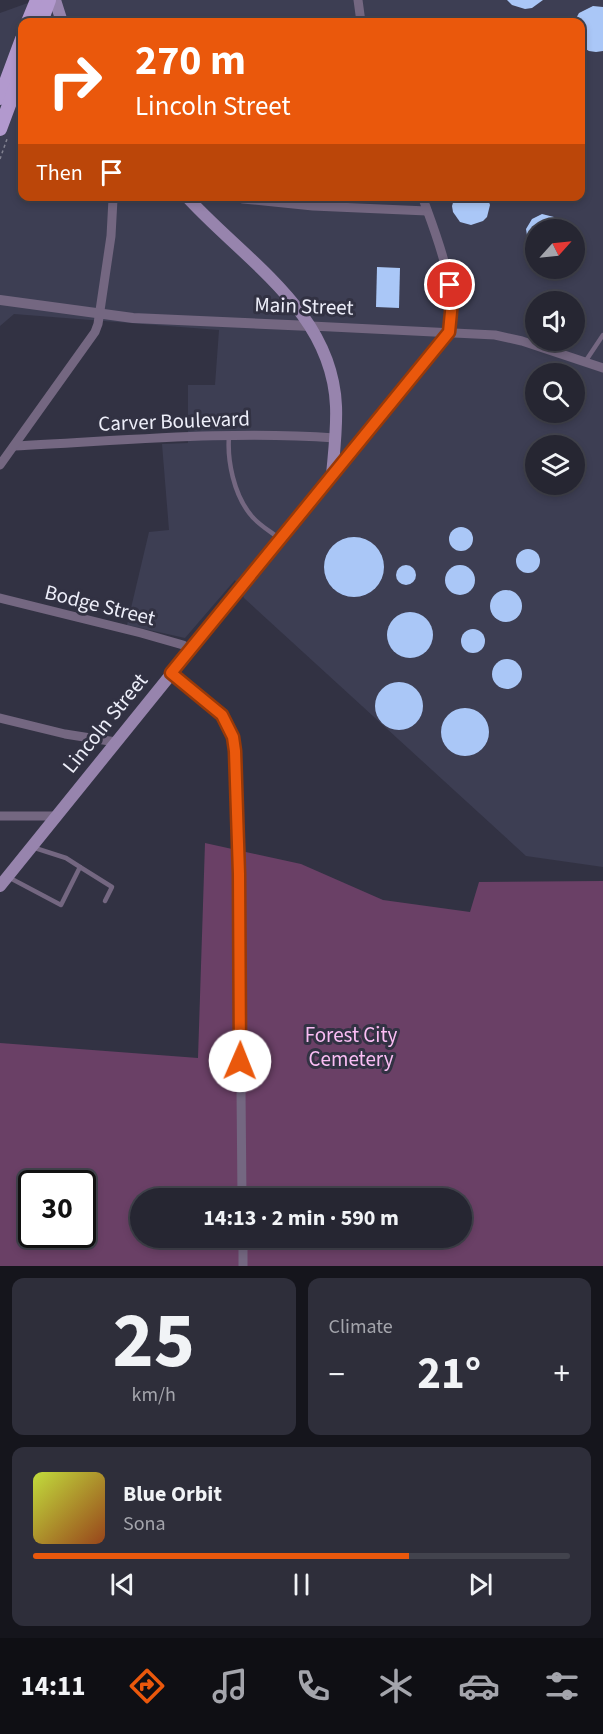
<!DOCTYPE html>
<meta charset="utf-8">
<style>
body{margin:0;font-family:"Source Sans 3",sans-serif;background:#2e2e3a;color:#f1f3f6;height:100vh;display:flex;flex-direction:column;font-size:22px;white-space:nowrap}
*{box-sizing:border-box;margin:0}
p{font-size:20px;color:#a4a5ac}
.icon{flex:none;width:33px;height:33px;fill:none;stroke:currentColor;stroke-width:2;stroke-linecap:round;stroke-linejoin:round}
.map{position:relative;height:1266px;overflow:hidden}
.side{display:flex;flex-direction:column;gap:12px;padding:12px;background:#15151c;flex:1}
.side>*{flex:none}
.guide{position:absolute;left:18px;top:18px;width:567px;height:183px;border-radius:12px;box-shadow:0 3px 9px #0003,0 0 0 2px #42434d;background:#ea580c;color:#fff;overflow:hidden}
.needle{width:39px;rotate:63deg}
.fabs{position:absolute;left:525px;top:219px;display:grid;gap:12px}
.fabs a{display:grid;place-items:center;width:60px;height:60px;border-radius:50%;background:#262632;box-shadow:0 3px 9px #0003,0 0 0 2px #42434d;font-size:30px}
.speed{position:absolute;left:18px;top:1170px;display:flex;gap:12px;font-size:30px;font-weight:700;text-align:center}
.speed>*{display:grid;place-content:center;width:78px;height:78px;border-radius:50%;background:#262632;box-shadow:0 3px 9px #0003,0 0 0 2px #42434d;line-height:1}
.speed .limit{border:3px solid #111;border-radius:9px;background:#fff;color:#111}
.pin{position:absolute;display:grid;place-items:center;width:51px;height:51px;color:#fff;margin:-26px;border:3px solid #fff;border-radius:50%;box-shadow:0 2px 6px #0007}
.me{position:absolute;width:66px;margin:-33px;rotate:1deg;stroke-linejoin:round;filter:drop-shadow(0 0 4px #0008)}
.turn{display:flex;align-items:center;gap:21px;height:126px;padding:0 18px;font-size:27px}
.turn .icon{width:78px;height:78px;stroke-width:2.5}
.turn b{display:block;font-size:42px;line-height:51px}
.then{display:flex;align-items:center;height:57px;padding:0 18px;background:#0003;gap:12px;font-size:22px}
.big{font-size:45px;font-weight:700;line-height:1.1}
.side .card{flex:1;display:flex;flex-direction:column;justify-content:center;gap:9px;min-width:0;padding:0 21px;border-radius:12px;background:#2e2e3a}
.side .dial{align-items:center;gap:0}
.dial b{font-size:78px;line-height:1}
.song{display:flex;align-items:center;gap:18px}
.cover{width:72px;height:72px;border-radius:9px;background:linear-gradient(135deg,hsl(70 70% 55%),hsl(20 70% 35%))}
.played{height:6px;border-radius:3px;background:linear-gradient(90deg,#ea580c 70%,#42434d 70%)}
.keys{display:flex;justify-content:space-around;direction:ltr}
.heat{display:flex;justify-content:space-between;align-items:center;font-size:33px;direction:ltr}
.side .tiles{flex:1;display:grid;gap:12px;grid-template-columns:1fr 1fr}
.card:last-child{grid-column:span 2}
.trip{position:absolute;left:130px;top:1188px;width:342px;height:60px;border-radius:30px;background:#262632;box-shadow:0 3px 9px #0003,0 0 0 2px #42434d;font-weight:700;line-height:60px;text-align:center}
.tab-bar{display:flex;height:96px;justify-content:space-around;align-items:center;background:#0f0f14;color:#a4a5ac}
.tab-bar .icon{width:42px;height:42px}
.tab-bar .on{color:#ea580c}
.tab-bar b{font-size:27px;color:#f1f3f6}
.map>svg:first-child{display:block}
</style>
<div class="map">
<svg width="603" height="1266" viewBox="0 0 603 1266">
<rect width="100%" height="100%" fill="#323243"/>
<path fill="#3d3e53" fill-rule="evenodd" d="M36,0H603V867L526,856L244,598L235,580L185,638L127,625L149,532L169,530L162,444L188,443V385H215L219,330L14,314L0,326V13ZM22,22H580V196H22ZM536,230H574V268H536ZM536,302H574V340H536ZM536,374H574V412H536ZM536,446H574V484H536Z"/>
<path fill="#6a4066" fill-rule="evenodd" d="M205,843L301,864L383,900L470,912L479,882L603,881V1266H0V1043L198,1058ZM32,1184H82V1234H32ZM141,1198H462V1238H141Z"/>
<g fill="#aac7f7">
<polygon points="507,0 543,0 532,8 525,9 512,5"/>
<polygon points="593,6 603,7 603,51 596,52 589,51 580,46 580,22 574,22 579,13"/>
<polygon points="455,196 487,196 490,205 487,217 483,221 471,225 460,222 453,212 452,206"/>
<polygon points="542,214 554,217 558,221 562,230 536,230 536,249 528,242 526,229 532,219"/>
<polygon points="377,267 400,268 399,308 376,307"/>
<circle cx="461" cy="539" r="12"/>
<circle cx="354" cy="567" r="30"/>
<circle cx="528" cy="561" r="12"/>
<circle cx="460" cy="580" r="15"/>
<circle cx="406" cy="575" r="10"/>
<circle cx="506" cy="606" r="16"/>
<circle cx="410" cy="635" r="23"/>
<circle cx="473" cy="641" r="12"/>
<circle cx="507" cy="674" r="15"/>
<circle cx="399" cy="706" r="24"/>
<circle cx="465" cy="732" r="24"/>
</g>
<g fill="none" stroke-linecap="round" stroke-linejoin="round">
<polyline stroke="#828291" stroke-width="1.5" stroke-dasharray="3 3" stroke-linecap="butt" points="0,159 7,139"/>
<g stroke="#746781" stroke-width="4.5">
<polyline points="585,362 603,335"/>
<path d="M229,436C227,461 234,494 250,514C257,524 270,531 280,539"/>
<polyline points="80,867 112,887 105,901"/>
<polyline points="10,878 61,905 80,867 66,858 35,848"/>
</g>
<g stroke="#746781" stroke-width="9">
<polyline points="358,0 361,22"/>
<polyline points="21,184 22,184"/>
<polyline points="240,196 243,199 313,206 427,211"/>
<polyline points="311,326 495,335 522,341 603,368"/>
<path d="M14,446C120,441 230,430 335,438"/>
<polyline points="0,465 95,332 98,324 111,236 113,199 98,196"/>
<path d="M332,474L449,332C457,285 438,240 422,196"/>
<polyline points="0,598 141,633 183,645 190,650"/>
<polyline points="171,673 222,715 233,737 235,751 239,874 242,1198"/>
<polyline points="0,718 65,734 116,742"/>
<polyline points="0,816 56,816"/>
<polyline points="243,1238 243,1266"/>
</g>
<polyline stroke="#746781" stroke-width="10" points="0,300 133,318 311,326"/>
<g stroke="#9784ad" stroke-width="12">
<polyline points="55,0 62,22"/>
<path d="M0,886L332,475C334,452 337,429 336,406C332,311 244,260 186,196"/>
</g>
<g stroke="#b299ce" stroke-width="14">
<polyline points="28,22 37,0"/>
<polyline points="41,22 49,0"/>
<polyline points="0,98 22,39"/>
<polyline points="0,129 22,70"/>
</g>
</g>
<g fill="none" stroke-linecap="round" stroke-linejoin="round">
<g stroke="#983908" stroke-width="15">
<polyline id="route" points="240,1061 239,874 235,751 233,737 222,715 171,673 449,332 452,302 450,285"/>
</g>
<use href="#route" stroke="#ea580c" stroke-width="10"/>
</g>
<g text-anchor="middle" dominant-baseline="central" stroke-width="6" stroke-linejoin="round" paint-order="stroke">
<g font-size="21" fill="#edeef9" stroke="#323243">
<text transform="translate(304 306) rotate(2)">Main Street</text>
<text transform="translate(174 421) rotate(-2)">Carver Boulevard</text>
<text transform="translate(100 605) rotate(14)">Bodge Street</text>
<text transform="translate(105 723) rotate(-51)">Lincoln Street</text>
</g>
<g font-size="21" fill="#fabdf4" stroke="#323243">
<text x="351" y="1035">Forest City<tspan x="351" dy="24">Cemetery</tspan></text>
</g>
</g>
</svg>
<div class="fabs">
<a><svg class="needle" viewBox="-14 -14 28 28"><path d="M0-13l5 13h-10z" fill="#e53935"/><path d="M0 13l5-13h-10z" fill="#a4a5ac"/></svg></a>
<a><svg class="icon" aria-label="sound" viewBox="0 0 24 24"><path d="M4 9h4l5-4v14l-5-4H4zM17 9q2 3 0 6"/></svg></a>
<a><svg class="icon" aria-label="search" viewBox="0 0 24 24"><circle cx="10" cy="10" r="6"/><path d="M15 15l6 6"/></svg></a>
<a><svg class="icon" aria-label="layers" viewBox="0 0 24 24"><path d="M12 4l9 5-9 5-9-5zM3 14l9 5 9-5"/></svg></a>
</div>
<div class="speed"><div class="limit">30</div></div>
<div class="pin" style="left:450px;top:285px;background:#d93025"><svg class="icon" aria-label="arrive" viewBox="0 0 24 24"><path d="M6 21V4h12l-3 4 3 4H6"/></svg></div>
<svg class="me" style="left:240px;top:1061px" viewBox="-20 -20 40 40"><circle r="19" fill="#fff"/><path d="M0-13L10 11 0 6-10 11z" fill="#ea580c"/></svg>
<div class="trip">14:13 · 2 min · 590 m</div>
<div class="guide">
<div class="turn"><svg class="icon" aria-label="right" viewBox="0 0 24 24"><path d="M7 20v-9h11M14 6l5 5-5 5"/></svg><div><b>270 m</b>Lincoln Street</div></div>
<div class="then">Then<svg class="icon" aria-label="arrive" viewBox="0 0 24 24"><path d="M6 21V4h12l-3 4 3 4H6"/></svg></div>
</div>
</div>
<section class="side">
<div class="tiles">
<div class="card dial"><b>25</b><p>km/h</p></div>
<div class="card"><p>Climate</p>
<div class="heat"><a>−</a><b class="big">21°</b><a>+</a></div>
</div>
<div class="card">
<div class="song"><i class="cover"></i><div><b>Blue Orbit</b><p>Sona</p></div></div>
<div class="played"></div>
<div class="keys"><svg class="icon" aria-label="previous" viewBox="0 0 24 24"><path d="M18 5L8 12l10 7zM5 5v14"/></svg><svg class="icon" aria-label="pause" viewBox="0 0 24 24"><path d="M8 5v14M16 5v14"/></svg><svg class="icon" aria-label="next" viewBox="0 0 24 24"><path d="M6 5l10 7-10 7zM19 5v14"/></svg></div>
</div>
</div>
</section>
<nav class="tab-bar">
<b>14:11</b>
<svg class="icon on" aria-label="directions" viewBox="0 0 24 24"><path d="M12 3l9 9-9 9-9-9zM9 14v-3h6M13 9l2 2-2 2"/></svg>
<svg class="icon" aria-label="music" viewBox="0 0 24 24"><path d="M9 18V5l10-2v13"/><circle cx="6" cy="18" r="3"/><circle cx="16" cy="16" r="3"/></svg>
<svg class="icon" aria-label="phone" viewBox="0 0 24 24"><path d="M5 4h4l2 5-3 2q2 4 5 5l2-3 5 2v4C11 20 4 13 5 4z"/></svg>
<svg class="icon" aria-label="climate" viewBox="0 0 24 24"><path d="M12 3v18M4 7l16 10M4 17L20 7"/></svg>
<svg class="icon" aria-label="car" viewBox="0 0 24 24"><path d="M5 17H2v-5l4-1 3-4h7l3 4 3 1v5h-3M9 17h6M6 11h13"/><circle cx="7" cy="17" r="2"/><circle cx="17" cy="17" r="2"/></svg>
<svg class="icon" aria-label="filters" viewBox="0 0 24 24"><path d="M4 7h16M4 17h16"/><circle cx="9" cy="7" r="2"/><circle cx="15" cy="17" r="2"/></svg>
</nav>
